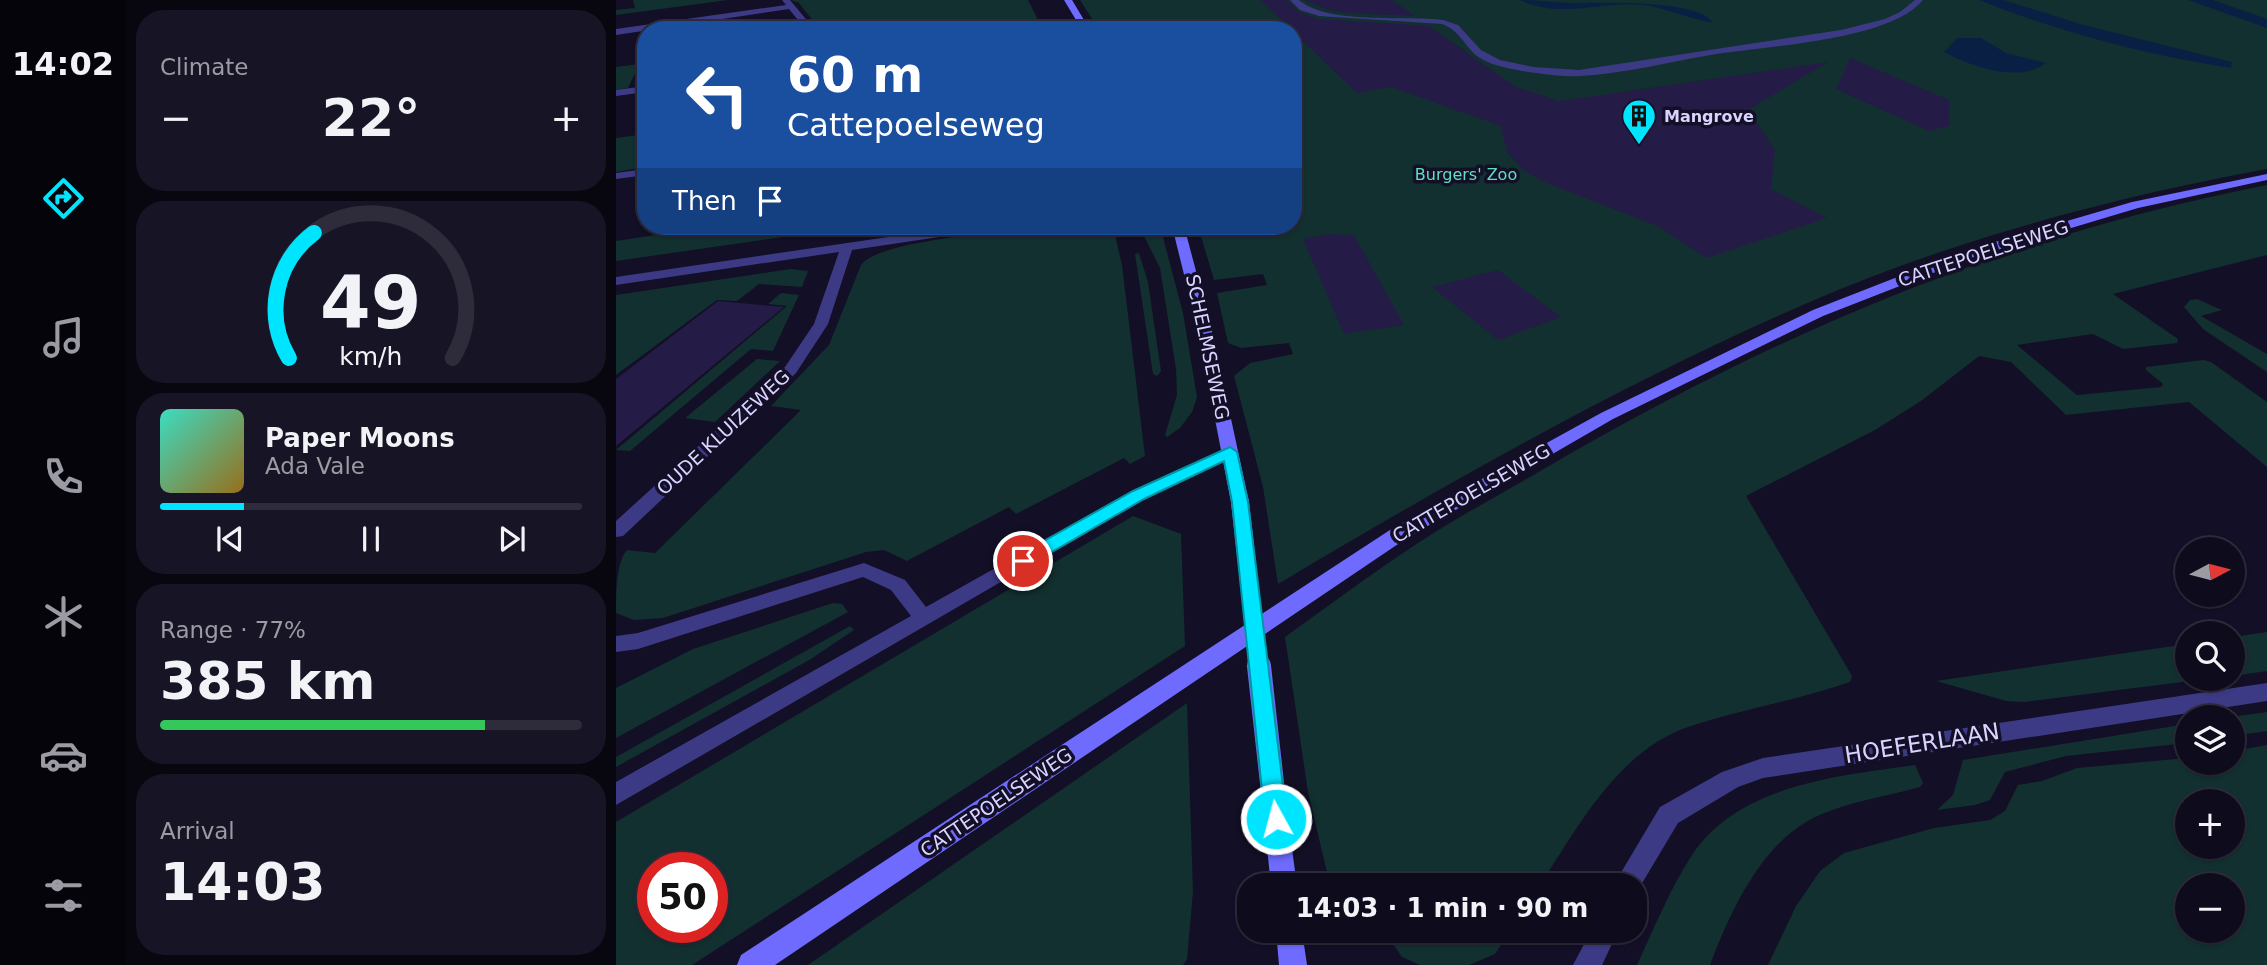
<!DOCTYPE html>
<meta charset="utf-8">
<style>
body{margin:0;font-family:"DejaVu Sans",sans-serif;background:#171425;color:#f1f3f6;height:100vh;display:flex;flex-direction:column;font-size:26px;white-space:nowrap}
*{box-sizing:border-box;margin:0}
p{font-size:23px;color:#9b9ba3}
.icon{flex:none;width:38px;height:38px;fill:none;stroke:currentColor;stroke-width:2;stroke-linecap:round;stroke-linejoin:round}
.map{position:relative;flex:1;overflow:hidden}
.sheet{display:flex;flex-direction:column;gap:10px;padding:10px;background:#08060f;width:490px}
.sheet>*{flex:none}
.hud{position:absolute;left:21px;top:21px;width:665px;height:214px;border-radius:28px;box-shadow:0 2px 5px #0004,0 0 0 2px #2e2b3b;background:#1a4fa0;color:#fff;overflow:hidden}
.needle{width:46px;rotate:83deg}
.tools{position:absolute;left:1559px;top:537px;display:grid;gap:14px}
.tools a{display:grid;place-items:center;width:70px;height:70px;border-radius:50%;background:#0e0b1c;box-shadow:0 2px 5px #0004,0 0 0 2px #2e2b3b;font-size:35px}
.speed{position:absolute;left:21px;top:852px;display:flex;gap:14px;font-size:35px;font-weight:700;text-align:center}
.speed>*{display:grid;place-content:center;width:91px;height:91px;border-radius:50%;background:#0e0b1c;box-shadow:0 2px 5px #0004,0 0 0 2px #2e2b3b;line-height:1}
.speed .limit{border:10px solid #d22;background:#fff;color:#111}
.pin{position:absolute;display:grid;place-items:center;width:60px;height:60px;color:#fff;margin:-30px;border:4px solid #fff;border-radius:50%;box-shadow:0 2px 7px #0007}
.me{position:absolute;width:77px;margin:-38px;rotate:353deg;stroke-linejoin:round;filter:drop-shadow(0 0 5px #0008)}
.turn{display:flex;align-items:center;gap:24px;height:147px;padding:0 35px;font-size:32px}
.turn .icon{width:91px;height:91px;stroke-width:2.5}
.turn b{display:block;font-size:49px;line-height:60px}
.then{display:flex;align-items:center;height:66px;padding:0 35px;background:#0003;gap:14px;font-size:26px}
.big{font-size:52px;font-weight:600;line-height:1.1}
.sheet .widget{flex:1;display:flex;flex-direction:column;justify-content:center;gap:10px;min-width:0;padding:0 24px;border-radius:28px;background:#171425}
.sheet .dial{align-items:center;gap:0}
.dial svg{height:182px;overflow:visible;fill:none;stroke:#2e2b3b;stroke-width:7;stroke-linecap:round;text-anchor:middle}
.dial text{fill:#f1f3f6;stroke:none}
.song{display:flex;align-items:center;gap:21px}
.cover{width:84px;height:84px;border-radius:10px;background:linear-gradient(135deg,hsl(170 70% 55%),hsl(40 70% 35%))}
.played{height:7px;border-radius:4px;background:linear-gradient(90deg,#00e5ff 20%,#2e2b3b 20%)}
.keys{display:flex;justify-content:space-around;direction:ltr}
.heat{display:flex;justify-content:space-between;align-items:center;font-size:38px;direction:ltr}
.charge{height:10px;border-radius:5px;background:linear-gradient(90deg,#34c759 77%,#2e2b3b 0)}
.trip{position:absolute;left:621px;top:873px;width:410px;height:70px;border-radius:28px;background:#0e0b1c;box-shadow:0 2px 5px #0004,0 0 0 2px #2e2b3b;font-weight:600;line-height:70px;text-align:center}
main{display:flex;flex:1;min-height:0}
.dock{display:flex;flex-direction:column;width:126px;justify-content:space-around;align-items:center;background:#06040b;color:#9b9ba3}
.dock .icon{width:49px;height:49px}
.dock .on{color:#00e5ff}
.dock b{font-size:32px;color:#f1f3f6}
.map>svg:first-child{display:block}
</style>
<main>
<nav class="dock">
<b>14:02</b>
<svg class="icon on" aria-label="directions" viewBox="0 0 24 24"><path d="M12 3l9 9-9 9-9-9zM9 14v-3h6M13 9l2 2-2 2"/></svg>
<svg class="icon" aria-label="music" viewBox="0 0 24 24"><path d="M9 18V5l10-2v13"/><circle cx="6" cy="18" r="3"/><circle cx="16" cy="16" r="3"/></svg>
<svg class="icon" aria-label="phone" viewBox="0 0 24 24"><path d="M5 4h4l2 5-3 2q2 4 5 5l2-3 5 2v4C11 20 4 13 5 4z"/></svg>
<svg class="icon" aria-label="climate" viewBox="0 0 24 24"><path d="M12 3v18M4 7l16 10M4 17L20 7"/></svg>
<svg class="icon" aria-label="car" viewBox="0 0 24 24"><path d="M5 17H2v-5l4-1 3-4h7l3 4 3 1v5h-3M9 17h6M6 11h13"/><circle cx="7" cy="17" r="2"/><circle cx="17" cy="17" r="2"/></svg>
<svg class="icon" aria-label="filters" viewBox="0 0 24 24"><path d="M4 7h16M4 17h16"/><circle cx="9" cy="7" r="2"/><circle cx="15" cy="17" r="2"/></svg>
</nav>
<section class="sheet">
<div class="widget"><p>Climate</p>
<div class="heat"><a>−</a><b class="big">22°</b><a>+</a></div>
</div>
<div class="widget dial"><svg viewBox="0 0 100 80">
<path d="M14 69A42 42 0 1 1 86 69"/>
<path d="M14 69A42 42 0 0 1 25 14" stroke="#00e5ff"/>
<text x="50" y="56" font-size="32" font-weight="700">49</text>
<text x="50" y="72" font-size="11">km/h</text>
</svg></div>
<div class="widget">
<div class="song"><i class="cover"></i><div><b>Paper Moons</b><p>Ada Vale</p></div></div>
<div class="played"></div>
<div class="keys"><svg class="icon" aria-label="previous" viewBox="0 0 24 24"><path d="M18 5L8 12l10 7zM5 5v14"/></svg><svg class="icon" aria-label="pause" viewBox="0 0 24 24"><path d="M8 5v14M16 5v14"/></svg><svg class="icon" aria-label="next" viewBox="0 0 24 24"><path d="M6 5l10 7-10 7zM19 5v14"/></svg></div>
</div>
<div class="widget"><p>Range · 77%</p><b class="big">385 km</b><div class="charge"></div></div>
<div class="widget"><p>Arrival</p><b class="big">14:03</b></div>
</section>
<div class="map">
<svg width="1651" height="965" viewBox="0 0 1651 965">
<rect width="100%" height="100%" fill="#130f26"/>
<g fill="#12302f" fill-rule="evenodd">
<polygon points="17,0 112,0 0,15 0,10 19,8"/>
<polygon points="175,0 412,0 427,30 204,30 183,3"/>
<path d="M464,0H1651V169C1494,198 1336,240 1189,304C1006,384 833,482 662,584L647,487L618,376L634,363L677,354L673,343L625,348L612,343L601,293L651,285L647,274L598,280L582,226H677V30H483Z"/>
<polygon points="30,56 30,66 22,67 12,88 0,90 0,67 23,64"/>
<polygon points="30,134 29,167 0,172 0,138"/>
<path d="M1651,185V255L1497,294L1562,339L1561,343L1507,349L1477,334L1401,345L1461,395L1545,387L1547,384L1530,370V367L1587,360L1595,362L1651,402V467L1573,402L1450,415L1395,362L1363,356L1305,401L1259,430L1130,496L1236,676L1234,682C1182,700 1127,709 1075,726C1003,749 962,827 924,885H714L692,792L669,637C712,606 755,574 799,545C841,517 887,493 931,467C1161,333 1389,236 1651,185Z"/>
<polygon points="99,226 243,226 0,261 0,241"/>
<path d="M443,226H497L506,265L529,456L514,464L508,458L400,514L393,507L291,561L268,550L250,552L47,618L18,620L0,613C0,595 0,562 11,550L39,553L185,410L155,406L213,345L245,265C263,239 406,230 443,226Z"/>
<polygon points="523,226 544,226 567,313 581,397 576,412 564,428 551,437 549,435 561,395 560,369 544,268"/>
<polygon points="523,253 532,282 545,371 541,376 537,374 519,254"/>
<polygon points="175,269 192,271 186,287 143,284 121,301 101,300 0,375 0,295"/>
<polygon points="165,293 183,295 157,351 135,349 14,451 0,450 171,306 152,304"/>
<polygon points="1581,299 1606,310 1585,316 1651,354 1651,372 1587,329 1568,307 1574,300"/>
<polygon points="141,359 164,361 99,422 69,418"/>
<path d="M517,516L565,534L569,646L76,965H0V822ZM37,868H96V928H37Z"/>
<polygon points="217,603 226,604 232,612 0,738 0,688 77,649"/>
<polygon points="234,626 238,630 195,659 0,767 0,757"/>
<polygon points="1651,632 1651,671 1617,676 1617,637"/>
<polygon points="1571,644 1572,679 1590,679 1408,702 1390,701 1320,681"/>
<polygon points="571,703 577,892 571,959 567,965 192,965"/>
<polygon points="1651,712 1651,731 1617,736 1617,718 1614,717"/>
<polygon points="1571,724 1571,743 1450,756 1389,772 1374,800 1359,805 1321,810 1337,795 1347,760"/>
<path d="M1651,745V965H1152L1180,906L1204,871L1228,853L1318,828L1374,820L1389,811L1402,785L1426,781L1461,768L1571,758L1572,763H1617V751ZM1572,802H1617V847H1572ZM1572,886H1617V931H1572Z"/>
<path d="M1299,765L1307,783L1304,787C1272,796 1237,801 1206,814C1147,838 1115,910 1094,965H1021C1038,928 1054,889 1076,855C1123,784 1223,776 1299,765Z"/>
<polygon points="768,931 894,931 879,954 853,965 804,965 786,957"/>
</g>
<g fill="#0a1f44">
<path d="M904,0C922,0 940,3 958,3C988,3 1083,0 1096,22C1091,24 1044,7 1029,5C986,0 946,20 904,0Z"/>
<path d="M1363,0H1388L1464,24L1616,62L1615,68C1530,55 1443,32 1363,0Z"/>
<polygon points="1572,0 1597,0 1651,19 1651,28"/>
<path d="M1341,38H1365L1390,53L1430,63C1402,84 1355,66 1328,52Z"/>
</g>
<g fill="#241b47">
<polygon points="644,0 671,0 683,12 703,19 813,26 900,87 944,101 1212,62 1132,110 1159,150 1155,189 1211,218 1091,258 1046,229 1049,229 933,184 908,171 891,152 885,126 775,87 741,93"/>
<polygon points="688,0 776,0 799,16 731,13 713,10"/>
<polygon points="1234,58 1333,100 1333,126 1313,131 1220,89"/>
<polygon points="713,234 738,235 788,325 728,334 687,239"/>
<polygon points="882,270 945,317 882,340 816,287"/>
<polygon points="102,301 168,307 0,446 0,379"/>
</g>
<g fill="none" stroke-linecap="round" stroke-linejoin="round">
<g fill="#3d3a85" fill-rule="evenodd">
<polygon points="166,0 174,0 199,30 190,30 173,9 0,35 0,29 170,5"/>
<path d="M674,0H683C712,25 788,15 827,20L842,25L865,50L884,60L917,67L963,70L1225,30L1269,19L1284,12L1299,0H1307C1274,41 1147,46 1095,55C1051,62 1008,74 964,76C944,77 925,74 906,71C891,68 873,65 861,56C848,45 843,30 826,24L703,16L684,10Z"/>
<polygon points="30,86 30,92 0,96 0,90"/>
<polygon points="30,169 30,175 0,179 0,173"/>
<polygon points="347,226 376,226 370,230 236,250 212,324 180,373 7,536 0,537 0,521 169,367 198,324 223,252 0,285 0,277"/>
<polygon points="614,447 622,452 620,456 528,499 0,805 0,782 295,616 275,590 247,577 22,649 0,652 0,636 22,633 248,563 289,580 310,607 516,491"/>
<polygon points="1651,683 1651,701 1147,778 1122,787 1062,823 1019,895 1018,886 997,886 1044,807 1106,772 1147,758"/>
<polygon points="975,931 1002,931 986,965 957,965"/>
</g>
<g fill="#6f6bff" fill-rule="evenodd">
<polygon points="448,0 456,0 474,30 466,30"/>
<polygon points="1651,174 1651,180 1522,208 1358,257 1207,316 997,419 791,538 159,965 121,965 125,955 777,528 985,413 1197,310 1348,251 1516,202"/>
<polygon points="556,226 568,226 596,331 633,502 624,508 615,502 582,331"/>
<polygon points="660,808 669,811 672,819 681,886 655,886 648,819 651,811"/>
<polygon points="660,931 686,931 691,965 663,965"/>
</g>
<polyline stroke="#6f6bff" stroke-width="18" points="624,502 643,668"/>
<polyline stroke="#6f6bff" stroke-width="24" points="643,666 660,819"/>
</g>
<polygon fill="#00e5ff" stroke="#0095a6" stroke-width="2" points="614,447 621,452 632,502 671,819 668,826 660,829 653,826 649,819 616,502 608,461 528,499 413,565 407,567 398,561 401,556 517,491"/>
<defs>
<g id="building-pin" transform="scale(1.75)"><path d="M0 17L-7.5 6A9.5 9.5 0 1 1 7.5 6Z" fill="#00e5ff" stroke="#130f26"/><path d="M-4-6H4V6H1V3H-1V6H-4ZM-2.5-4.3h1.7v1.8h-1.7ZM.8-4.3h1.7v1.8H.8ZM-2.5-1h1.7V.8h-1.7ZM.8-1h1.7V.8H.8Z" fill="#111"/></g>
</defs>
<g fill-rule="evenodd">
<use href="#building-pin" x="1023" y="116"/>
</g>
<g text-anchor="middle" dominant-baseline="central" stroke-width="7" stroke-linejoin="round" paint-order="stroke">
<g font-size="16" font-weight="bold" fill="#d9d4ff" stroke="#130f26" text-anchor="start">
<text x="1048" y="116">Mangrove</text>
</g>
<g font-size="16" fill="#5fe0c0" stroke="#130f26">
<text x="850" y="174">Burgers' Zoo</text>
</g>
<g font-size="19" fill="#d9d4ff" stroke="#130f26">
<text transform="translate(1367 253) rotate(-18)">CATTEPOELSEWEG</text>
<text transform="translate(592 347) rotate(78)">SCHELMSEWEG</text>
<text transform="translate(107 432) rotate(-43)">OUDE KLUIZEWEG</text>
<text transform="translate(855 493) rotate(-30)">CATTEPOELSEWEG</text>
<text transform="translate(380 802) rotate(-34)">CATTEPOELSEWEG</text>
</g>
<g font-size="23" fill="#d9d4ff" stroke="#130f26">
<text transform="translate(1306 743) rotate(-9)">HOEFERLAAN</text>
</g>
</g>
</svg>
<div class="tools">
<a><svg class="needle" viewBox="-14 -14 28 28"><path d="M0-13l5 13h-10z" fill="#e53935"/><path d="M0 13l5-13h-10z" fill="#9b9ba3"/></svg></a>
<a><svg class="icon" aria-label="search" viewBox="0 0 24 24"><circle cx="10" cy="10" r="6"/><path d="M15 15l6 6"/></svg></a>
<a><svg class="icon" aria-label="layers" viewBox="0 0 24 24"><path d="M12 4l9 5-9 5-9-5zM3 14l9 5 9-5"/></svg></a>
<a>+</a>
<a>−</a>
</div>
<div class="speed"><div class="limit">50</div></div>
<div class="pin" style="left:407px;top:561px;background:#d93025"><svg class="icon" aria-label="arrive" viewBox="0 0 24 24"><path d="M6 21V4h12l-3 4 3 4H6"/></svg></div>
<svg class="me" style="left:660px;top:819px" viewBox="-20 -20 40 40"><circle r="17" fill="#00e5ff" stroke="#fff" stroke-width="3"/><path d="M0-11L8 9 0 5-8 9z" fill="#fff"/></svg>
<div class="trip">14:03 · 1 min · 90 m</div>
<div class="hud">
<div class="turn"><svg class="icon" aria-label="left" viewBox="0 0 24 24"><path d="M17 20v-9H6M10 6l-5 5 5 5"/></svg><div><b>60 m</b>Cattepoelseweg</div></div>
<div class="then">Then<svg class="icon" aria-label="arrive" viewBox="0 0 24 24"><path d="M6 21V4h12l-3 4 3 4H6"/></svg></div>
</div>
</div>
</main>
